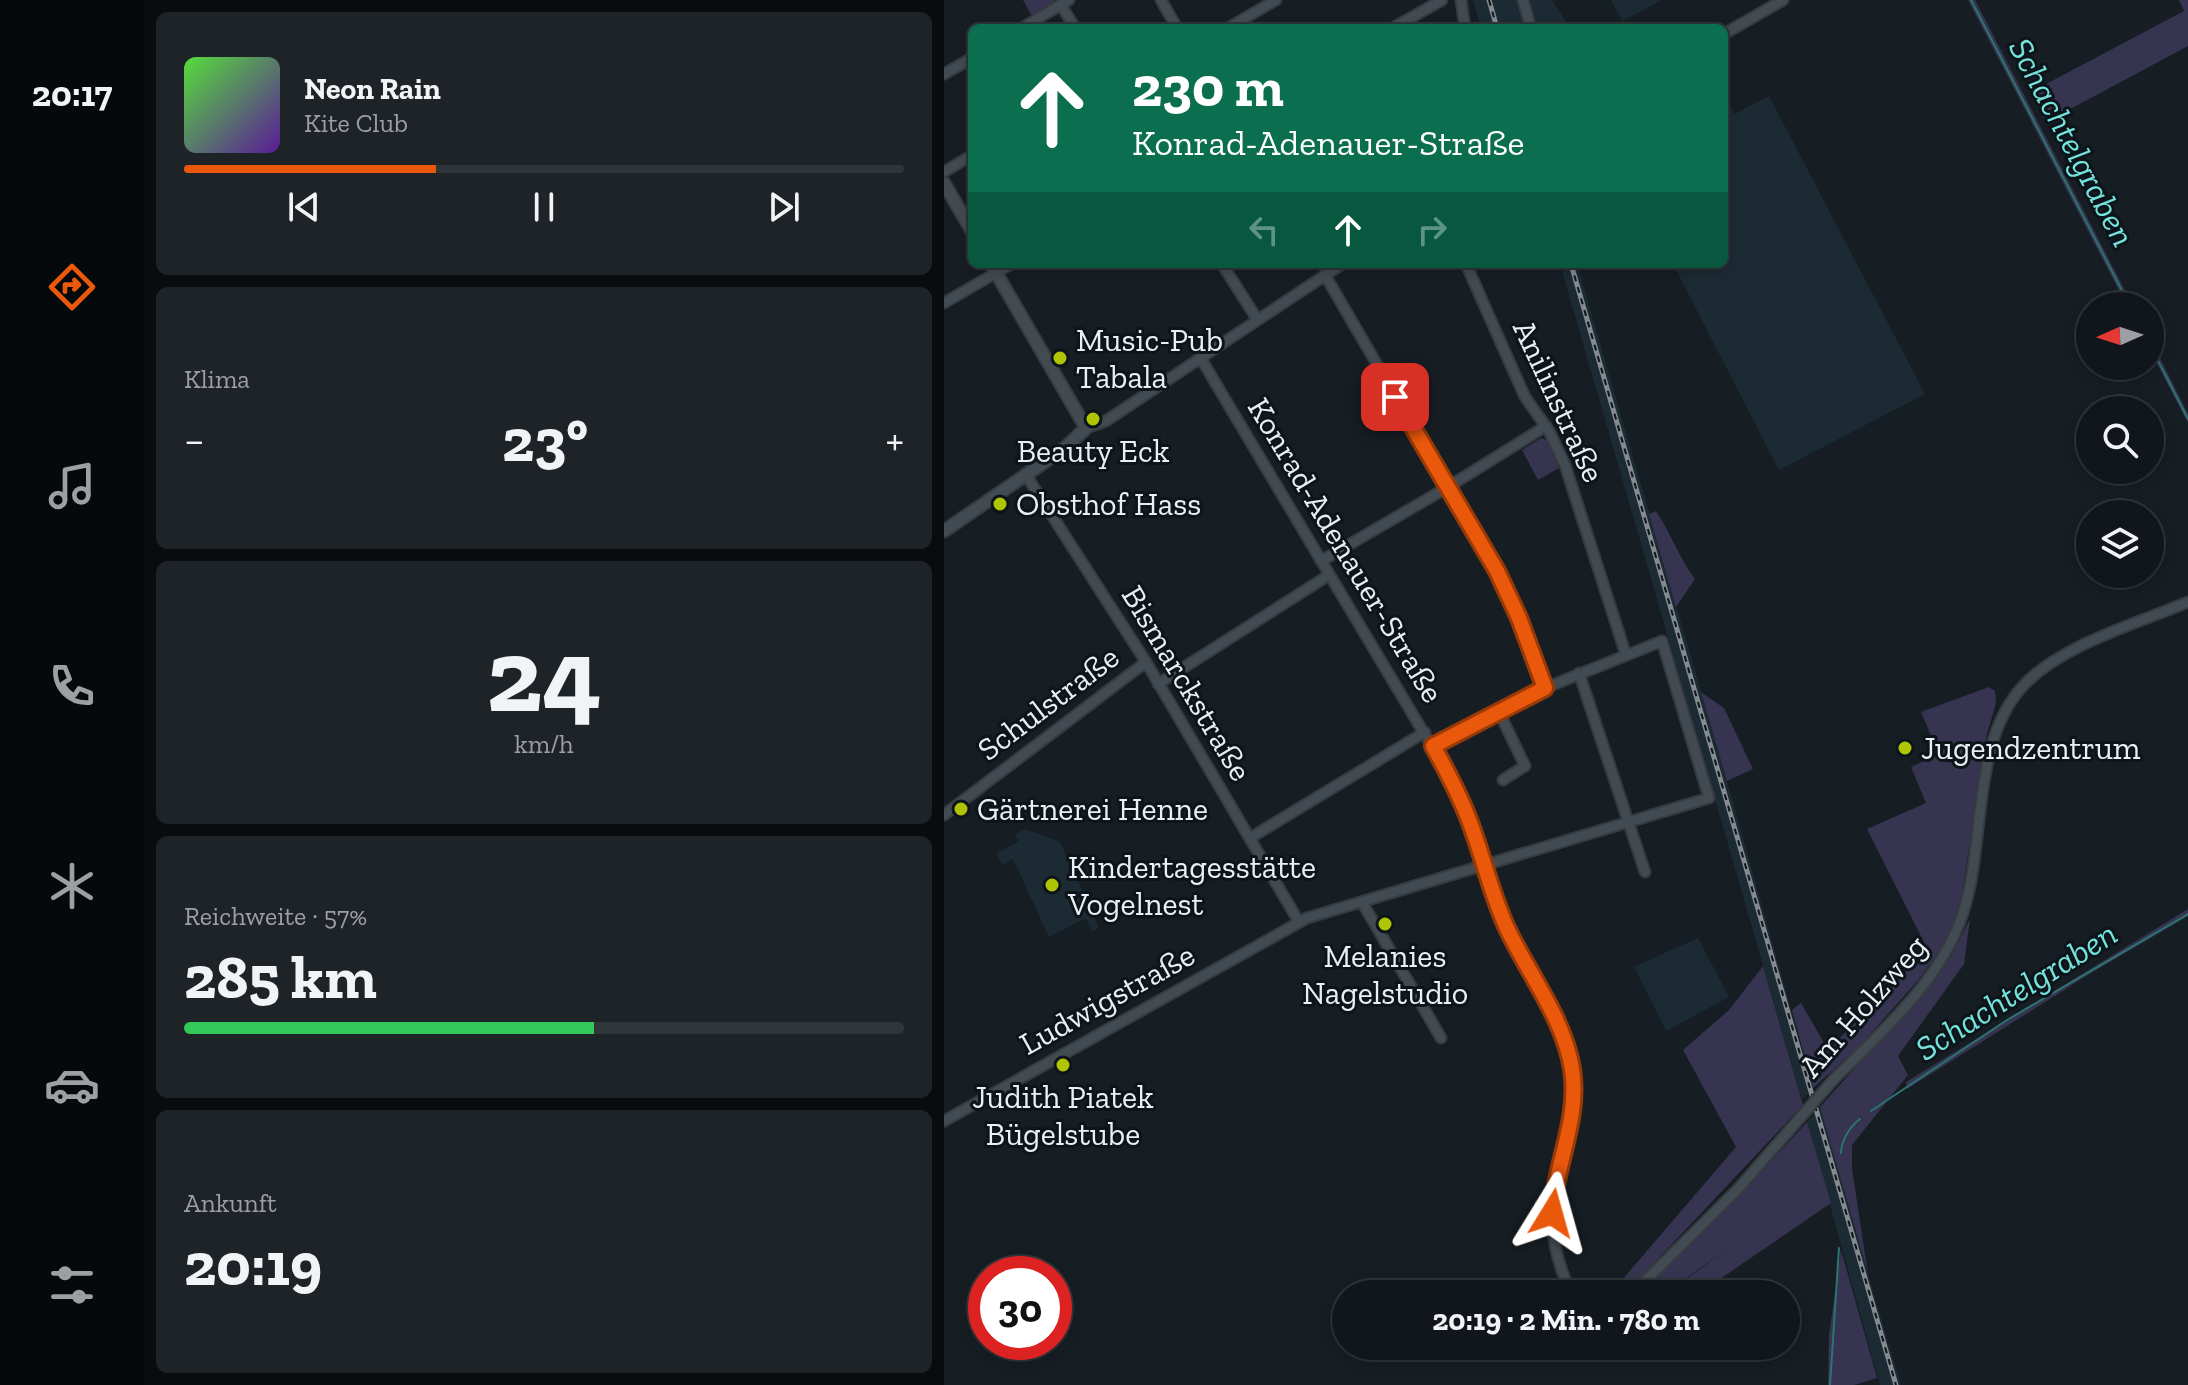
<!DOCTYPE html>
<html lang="de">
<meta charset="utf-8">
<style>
body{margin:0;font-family:"Zilla Slab",serif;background:#1e2328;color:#f1f3f6;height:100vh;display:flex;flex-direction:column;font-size:30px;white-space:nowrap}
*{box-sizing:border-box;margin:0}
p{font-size:26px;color:#9c9fa3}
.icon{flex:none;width:44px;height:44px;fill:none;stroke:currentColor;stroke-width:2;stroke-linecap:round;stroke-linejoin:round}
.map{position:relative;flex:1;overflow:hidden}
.drawer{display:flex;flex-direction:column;gap:12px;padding:12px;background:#090c0f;width:800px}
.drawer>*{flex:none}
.top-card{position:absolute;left:24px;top:24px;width:760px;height:244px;border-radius:12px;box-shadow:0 4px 12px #0003,0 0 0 2px #30353a;background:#0b6e4f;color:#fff;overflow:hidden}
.needle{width:52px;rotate:267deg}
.buttons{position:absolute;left:1132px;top:292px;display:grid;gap:16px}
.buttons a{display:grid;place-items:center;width:88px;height:88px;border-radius:50%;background:#10161b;box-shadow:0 4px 12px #0003,0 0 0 2px #30353a;font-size:40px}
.speed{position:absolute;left:24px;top:1256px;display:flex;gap:16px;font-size:40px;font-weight:700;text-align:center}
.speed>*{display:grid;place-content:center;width:104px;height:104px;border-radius:50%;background:#10161b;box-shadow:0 4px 12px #0003,0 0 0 2px #30353a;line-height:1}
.speed .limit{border:12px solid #d22;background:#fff;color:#111}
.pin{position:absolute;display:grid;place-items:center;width:68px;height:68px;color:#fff;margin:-34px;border-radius:16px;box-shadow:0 4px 12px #0006}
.me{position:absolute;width:88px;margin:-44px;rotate:8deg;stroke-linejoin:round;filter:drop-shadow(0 0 6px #0008)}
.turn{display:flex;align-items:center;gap:28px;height:168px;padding:0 32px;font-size:36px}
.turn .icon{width:104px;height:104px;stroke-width:2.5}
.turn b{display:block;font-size:56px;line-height:68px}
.lanes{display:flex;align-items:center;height:76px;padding:0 32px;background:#0003;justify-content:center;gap:40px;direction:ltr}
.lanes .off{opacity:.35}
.big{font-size:60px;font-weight:700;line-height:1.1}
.drawer .card{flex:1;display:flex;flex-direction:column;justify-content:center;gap:12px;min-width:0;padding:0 28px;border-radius:12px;background:#1e2328}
.drawer .dial{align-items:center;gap:0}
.dial b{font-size:104px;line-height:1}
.song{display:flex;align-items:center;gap:24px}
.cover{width:96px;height:96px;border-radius:12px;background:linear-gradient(135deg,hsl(110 70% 55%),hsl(270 70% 35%))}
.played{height:8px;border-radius:4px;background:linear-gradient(90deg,#ea580c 35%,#30353a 35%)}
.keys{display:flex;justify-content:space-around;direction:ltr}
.heat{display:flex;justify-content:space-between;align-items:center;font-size:44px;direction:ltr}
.charge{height:12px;border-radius:6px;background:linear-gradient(90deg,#34c759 57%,#30353a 0)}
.trip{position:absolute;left:388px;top:1280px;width:468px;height:80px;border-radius:40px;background:#10161b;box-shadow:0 4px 12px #0003,0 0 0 2px #30353a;font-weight:700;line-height:80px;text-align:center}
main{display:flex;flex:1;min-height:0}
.tab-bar{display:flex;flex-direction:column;width:144px;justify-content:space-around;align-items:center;background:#06090b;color:#9c9fa3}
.tab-bar .icon{width:56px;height:56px}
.tab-bar .selected{color:#ea580c}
.tab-bar b{font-size:36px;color:#f1f3f6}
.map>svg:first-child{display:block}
</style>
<main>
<nav class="tab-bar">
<b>20:17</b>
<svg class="icon selected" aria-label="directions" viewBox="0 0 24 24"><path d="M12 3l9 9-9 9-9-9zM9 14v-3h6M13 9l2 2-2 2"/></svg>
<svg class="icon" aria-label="music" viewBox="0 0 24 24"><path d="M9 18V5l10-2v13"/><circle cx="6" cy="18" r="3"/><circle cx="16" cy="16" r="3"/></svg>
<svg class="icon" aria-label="phone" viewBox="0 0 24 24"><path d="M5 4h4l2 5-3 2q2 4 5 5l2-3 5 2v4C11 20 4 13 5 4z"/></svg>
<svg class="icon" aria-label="climate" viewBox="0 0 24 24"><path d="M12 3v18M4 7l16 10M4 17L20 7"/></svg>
<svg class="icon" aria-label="car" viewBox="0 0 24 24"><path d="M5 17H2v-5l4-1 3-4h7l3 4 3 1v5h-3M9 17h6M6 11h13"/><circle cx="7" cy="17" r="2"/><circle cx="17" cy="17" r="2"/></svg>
<svg class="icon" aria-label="filters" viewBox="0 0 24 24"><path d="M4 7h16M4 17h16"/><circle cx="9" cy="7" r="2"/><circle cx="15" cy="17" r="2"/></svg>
</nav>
<section class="drawer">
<div class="card">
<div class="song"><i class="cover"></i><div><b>Neon Rain</b><p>Kite Club</p></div></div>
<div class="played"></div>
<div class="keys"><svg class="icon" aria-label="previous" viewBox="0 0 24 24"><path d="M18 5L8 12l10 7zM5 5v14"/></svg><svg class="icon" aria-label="pause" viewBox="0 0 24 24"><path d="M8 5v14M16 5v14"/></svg><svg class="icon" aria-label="next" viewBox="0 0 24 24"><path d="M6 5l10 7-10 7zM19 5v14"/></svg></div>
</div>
<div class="card"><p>Klima</p>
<div class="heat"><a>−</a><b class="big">23°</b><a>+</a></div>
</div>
<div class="card dial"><b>24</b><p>km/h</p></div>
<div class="card"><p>Reichweite · 57%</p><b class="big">285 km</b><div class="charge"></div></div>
<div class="card"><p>Ankunft</p><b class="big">20:19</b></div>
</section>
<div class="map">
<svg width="1244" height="1385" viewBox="0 0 1244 1385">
<rect width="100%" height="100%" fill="#161e24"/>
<g fill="#1c2a33">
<polygon points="529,0 577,0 583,28 537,28"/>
<polygon points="586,0 608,0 626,28 594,28"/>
<polygon points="667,0 717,0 679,21"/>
<polygon points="825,96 981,394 835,470 729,264 780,264 780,99 782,98 790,114"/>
<polygon points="616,264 633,264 783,781 869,1088 858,1100"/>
<polygon points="82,829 116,842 155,928 148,931 142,918 105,937 69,859 58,865 52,854 75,841 71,834"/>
<polygon points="754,938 785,997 722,1031 690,967"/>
<polygon points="876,1106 880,1116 913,1238 957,1385 936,1385 863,1122"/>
</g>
<g fill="#363450">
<polygon points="79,0 111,0 108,7 89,18"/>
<polygon points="1024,0 1031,0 1189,306 1183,306"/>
<polygon points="1235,0 1244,0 1244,46 1102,122 1087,92 1240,11"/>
<polygon points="1206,338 1244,414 1244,423 1206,350"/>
<polygon points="597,438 603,440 615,468 594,480 578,450"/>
<path d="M712,511C727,533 735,558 751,579L732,607L705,514Z"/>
<polygon points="1045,687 1051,691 1052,703 1043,734 1015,913 1001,943 976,978 915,1047 869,1088 848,1010 857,1003 884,1050 984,950 923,829 982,803 967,767 995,754 977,712"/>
<polygon points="757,692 780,708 809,769 783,781"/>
<polygon points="1244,909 1244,916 1147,973 963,1089 962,1082"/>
<polygon points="1026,919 1020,964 954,1056 964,1075 908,1145 908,1169 924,1274 876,1107 978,993 1007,956"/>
<polygon points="819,966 859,1105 698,1276 678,1294 666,1294 792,1147 739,1050 785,1010"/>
<polygon points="863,1122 887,1203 754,1294 722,1294 786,1247 720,1294 695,1294 794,1197"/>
<polygon points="897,1250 933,1378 910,1385 884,1385 885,1335"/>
</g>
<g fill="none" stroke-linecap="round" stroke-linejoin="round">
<g stroke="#2b7571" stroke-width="2">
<polyline points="1027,0 1186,306"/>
<polyline points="1206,345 1244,419"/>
<polyline points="927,1111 1063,1020 1244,914"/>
<path d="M897,1153C897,1141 906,1126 916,1119"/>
<polyline points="886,1385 895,1248"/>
</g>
<g stroke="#363b40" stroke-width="13">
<g id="minor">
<polyline points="217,0 233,28"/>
<polyline points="517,0 521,28"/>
<polyline points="579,0 587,28"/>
<polyline points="117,5 131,28"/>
<polyline points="78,28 125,0"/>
<polyline points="284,28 332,0"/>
<polyline points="449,28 498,0"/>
<polyline points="780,34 839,0"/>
<polyline points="0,74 28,58"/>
<polyline points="0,172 28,155"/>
<polyline points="278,264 313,319"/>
<polyline points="522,264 581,397 605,431 621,465 682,655"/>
<polyline points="381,275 553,571 601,688"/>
<polyline points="0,303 67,264"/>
<path d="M256,357L506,777C530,825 540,877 562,925C583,971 620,1017 628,1068C634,1108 620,1144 612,1182C604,1220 610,1259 628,1294"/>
<polyline points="142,428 162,421 398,264"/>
<polyline points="82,475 202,662 355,922"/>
<polyline points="377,561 504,487 602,426"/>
<polyline points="635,673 701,872"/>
<polyline points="214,684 385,575"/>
<polyline points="554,710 581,766 559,780"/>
<polyline points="0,815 202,662"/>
<polyline points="306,838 481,732"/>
<polyline points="418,902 497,1038"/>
<path d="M890,1079C939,1031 998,979 1019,913C1042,843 1027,744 1078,687C1116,645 1192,624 1244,602"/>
<polyline points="0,1121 363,918 765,798 718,641 601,688 489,746"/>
<polyline points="688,1294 794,1189 842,1134"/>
</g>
</g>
<g stroke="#363b40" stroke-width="15">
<g id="tertiary">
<polyline points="0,183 28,231"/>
<polyline points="0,531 121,448 142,428 47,264"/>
</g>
</g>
<use href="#minor" stroke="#414b51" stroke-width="9"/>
<use href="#tertiary" stroke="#414b51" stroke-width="11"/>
<g stroke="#848b90" stroke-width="5">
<g id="rail">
<polyline points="545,0 553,28"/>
<polyline points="627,264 952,1385"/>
</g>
</g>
<use href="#rail" stroke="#0d151b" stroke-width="2" stroke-dasharray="6" stroke-linecap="butt"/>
<g stroke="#363b40" stroke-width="13" stroke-linecap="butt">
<polyline id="minor-bridge" points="842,1134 890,1079"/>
</g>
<use href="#minor-bridge" stroke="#414b51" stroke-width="9"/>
</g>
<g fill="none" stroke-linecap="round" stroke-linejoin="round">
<g stroke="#983908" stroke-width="20">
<path id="route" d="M451,397L553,571L575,618L601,688L489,746C504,773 518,799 528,828C540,861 548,895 562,926C583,972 620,1018 628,1069C636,1119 611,1165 608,1213"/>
</g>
<use href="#route" stroke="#ea580c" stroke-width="14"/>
</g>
<g fill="#afc504" stroke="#0d151b" stroke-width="3">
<circle cx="116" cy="358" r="8"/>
<circle cx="149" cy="419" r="8"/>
<circle cx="56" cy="504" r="8"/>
<circle cx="961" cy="748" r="8"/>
<circle cx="17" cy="809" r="8"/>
<circle cx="108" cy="885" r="8"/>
<circle cx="441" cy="924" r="8"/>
<circle cx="119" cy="1065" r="8"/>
</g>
<g text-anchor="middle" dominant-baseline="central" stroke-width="6" stroke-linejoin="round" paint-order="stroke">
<g font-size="32" fill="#e9eff3" stroke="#0d151b" text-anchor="start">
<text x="132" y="340">Music-Pub<tspan x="132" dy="37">Tabala</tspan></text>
<text x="149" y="451" text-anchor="middle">Beauty Eck</text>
<text x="72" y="504">Obsthof Hass</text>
<text x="977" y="748">Jugendzentrum</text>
<text x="33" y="809">Gärtnerei Henne</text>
<text x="124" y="867">Kindertagesstätte<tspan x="124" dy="37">Vogelnest</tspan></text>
<text x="441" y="956" text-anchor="middle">Melanies<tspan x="441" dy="37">Nagelstudio</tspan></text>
<text x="119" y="1097" text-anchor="middle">Judith Piatek<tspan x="119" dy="37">Bügelstube</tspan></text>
</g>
<g font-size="32" fill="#e9eff3" stroke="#0d151b">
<text transform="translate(615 401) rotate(65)">Anilinstraße</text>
<text transform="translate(402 550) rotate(59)">Konrad-Adenauer-Straße</text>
<text transform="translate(243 683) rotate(59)">Bismarckstraße</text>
<text transform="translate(104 703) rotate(-37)">Schulstraße</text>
<text transform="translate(163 999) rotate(-29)">Ludwigstraße</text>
<text transform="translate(919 1006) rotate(-49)">Am Holzweg</text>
</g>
<g font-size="34" font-style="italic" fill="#75e4dd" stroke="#0d151b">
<text transform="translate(1128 142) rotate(62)">Schachtelgraben</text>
<text transform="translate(1072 991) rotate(-32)">Schachtelgraben</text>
</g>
</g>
</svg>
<div class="buttons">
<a><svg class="needle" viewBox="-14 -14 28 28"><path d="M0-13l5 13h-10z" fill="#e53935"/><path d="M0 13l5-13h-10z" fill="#9c9fa3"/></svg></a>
<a><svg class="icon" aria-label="search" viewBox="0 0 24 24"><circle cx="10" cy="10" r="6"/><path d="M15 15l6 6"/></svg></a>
<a><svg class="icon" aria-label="layers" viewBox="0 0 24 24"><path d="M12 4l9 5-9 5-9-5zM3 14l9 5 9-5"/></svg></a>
</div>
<div class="speed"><div class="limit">30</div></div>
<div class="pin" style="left:451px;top:397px;background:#d93025"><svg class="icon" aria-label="arrive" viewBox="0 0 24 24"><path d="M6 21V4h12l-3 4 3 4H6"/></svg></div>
<svg class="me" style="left:608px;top:1213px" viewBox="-20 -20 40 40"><path d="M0-17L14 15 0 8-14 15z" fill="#ea580c" stroke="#fff" stroke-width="4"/></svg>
<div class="trip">20:19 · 2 Min. · 780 m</div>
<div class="top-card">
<div class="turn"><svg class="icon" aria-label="ahead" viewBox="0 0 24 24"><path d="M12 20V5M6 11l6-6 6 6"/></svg><div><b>230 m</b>Konrad-Adenauer-Straße</div></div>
<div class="lanes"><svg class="icon off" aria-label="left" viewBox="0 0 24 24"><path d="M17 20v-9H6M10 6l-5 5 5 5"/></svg><svg class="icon" aria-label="ahead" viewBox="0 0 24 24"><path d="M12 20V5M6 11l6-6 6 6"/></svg><svg class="icon off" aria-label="right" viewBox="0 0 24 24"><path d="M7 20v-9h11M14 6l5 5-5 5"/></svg></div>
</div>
</div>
</main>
